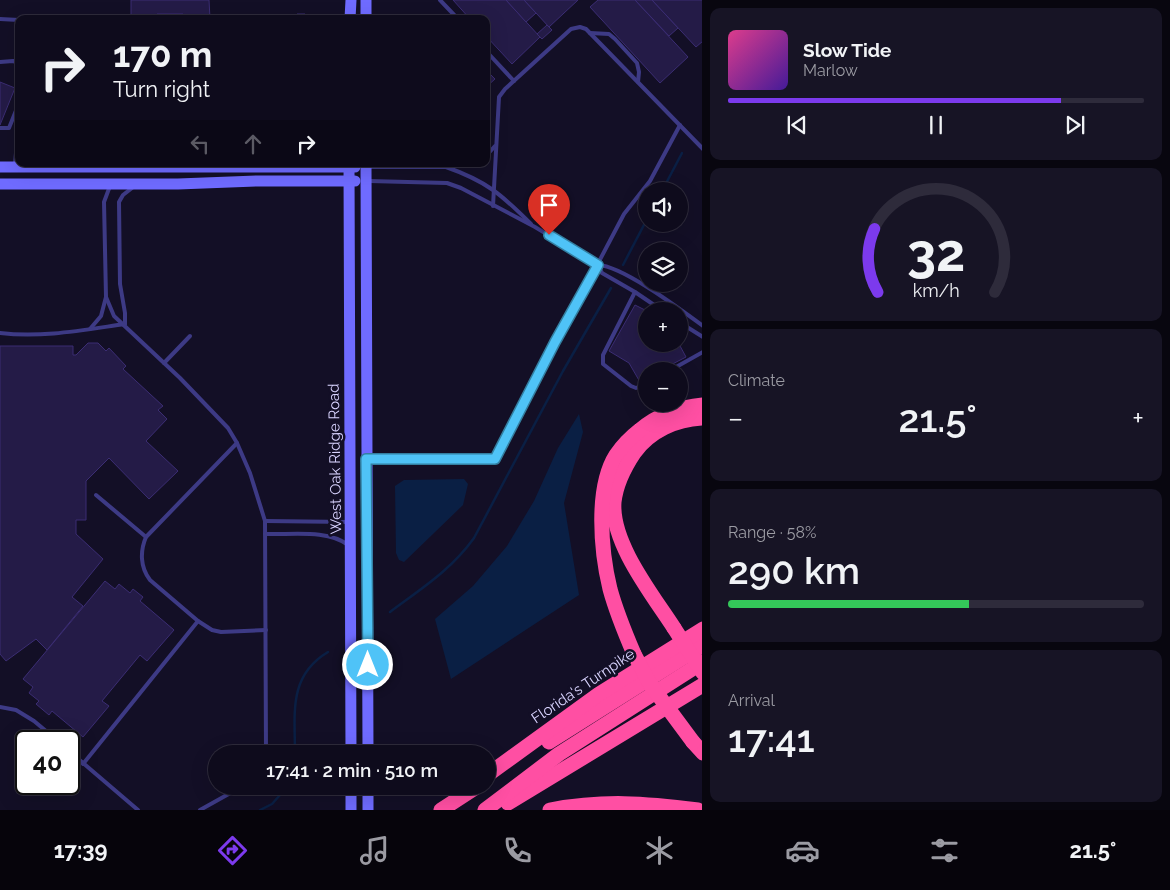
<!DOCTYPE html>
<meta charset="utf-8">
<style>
body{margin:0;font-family:Raleway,sans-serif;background:#171425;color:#f1f3f6;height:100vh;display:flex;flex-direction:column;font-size:19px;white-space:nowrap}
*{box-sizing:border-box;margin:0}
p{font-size:16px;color:#9b9ba3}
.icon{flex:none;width:28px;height:28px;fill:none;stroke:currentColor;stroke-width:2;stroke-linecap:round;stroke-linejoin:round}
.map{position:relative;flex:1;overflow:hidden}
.sheet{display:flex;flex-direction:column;gap:8px;padding:8px;background:#08060f;width:468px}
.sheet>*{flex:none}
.hud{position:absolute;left:15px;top:15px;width:475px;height:152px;border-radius:10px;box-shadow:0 5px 20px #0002,0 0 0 1px #2e2b3b;background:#0e0b1c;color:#f1f3f6;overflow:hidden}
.fabs{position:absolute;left:638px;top:182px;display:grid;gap:10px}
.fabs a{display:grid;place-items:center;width:50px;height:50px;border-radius:50%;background:#0e0b1c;box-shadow:0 5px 20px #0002,0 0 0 1px #2e2b3b;font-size:25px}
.speed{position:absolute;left:15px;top:730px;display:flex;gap:10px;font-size:25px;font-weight:700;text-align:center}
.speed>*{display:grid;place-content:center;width:65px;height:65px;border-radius:50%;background:#0e0b1c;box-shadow:0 5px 20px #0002,0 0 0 1px #2e2b3b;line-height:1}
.speed .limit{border:2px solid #111;border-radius:8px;background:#fff;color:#111}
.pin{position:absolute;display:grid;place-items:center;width:42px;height:42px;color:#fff;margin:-51px -21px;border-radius:50% 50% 50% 0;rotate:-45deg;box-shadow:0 0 5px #0007}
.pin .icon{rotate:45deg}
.me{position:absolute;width:55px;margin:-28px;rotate:0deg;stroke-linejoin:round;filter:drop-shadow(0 0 4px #0008)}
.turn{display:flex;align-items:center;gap:18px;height:105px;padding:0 15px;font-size:22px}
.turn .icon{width:65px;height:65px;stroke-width:2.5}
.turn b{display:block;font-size:35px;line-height:42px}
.lanes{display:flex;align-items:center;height:48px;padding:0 15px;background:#0003;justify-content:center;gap:25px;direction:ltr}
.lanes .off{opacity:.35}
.big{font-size:38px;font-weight:600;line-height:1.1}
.sheet .widget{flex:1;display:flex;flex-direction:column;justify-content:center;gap:8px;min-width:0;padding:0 18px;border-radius:10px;background:#171425}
.sheet .dial{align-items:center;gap:0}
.dial svg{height:130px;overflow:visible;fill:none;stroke:#2e2b3b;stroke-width:7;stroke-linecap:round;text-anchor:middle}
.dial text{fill:#f1f3f6;stroke:none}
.song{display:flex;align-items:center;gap:15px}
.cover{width:60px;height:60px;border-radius:8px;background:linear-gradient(135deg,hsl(330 70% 55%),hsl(260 70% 35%))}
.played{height:5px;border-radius:2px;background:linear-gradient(90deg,#7c3aed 80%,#2e2b3b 80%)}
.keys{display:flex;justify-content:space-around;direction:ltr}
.heat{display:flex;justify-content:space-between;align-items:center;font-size:28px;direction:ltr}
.charge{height:8px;border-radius:4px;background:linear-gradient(90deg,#34c759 58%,#2e2b3b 0)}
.trip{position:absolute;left:208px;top:745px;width:288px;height:50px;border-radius:25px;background:#0e0b1c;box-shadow:0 5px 20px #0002,0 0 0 1px #2e2b3b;font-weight:600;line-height:50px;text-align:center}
.dock{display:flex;height:80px;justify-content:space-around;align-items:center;background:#06040b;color:#9b9ba3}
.dock .icon{width:35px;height:35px}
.dock .on{color:#7c3aed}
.dock b{font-size:22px;color:#f1f3f6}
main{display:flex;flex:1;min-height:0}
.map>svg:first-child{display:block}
</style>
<main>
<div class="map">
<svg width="703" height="810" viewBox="0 0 703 810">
<rect width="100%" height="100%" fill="#130f26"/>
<g fill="#0a1f44">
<polygon points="579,414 583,432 564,503 579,595 451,679 435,619 473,586 507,546 534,501 558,448"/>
<polygon points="464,479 468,484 463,505 404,562 399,560 396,553 395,486 404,480"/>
</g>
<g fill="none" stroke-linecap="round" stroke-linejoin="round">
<g stroke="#0a1f44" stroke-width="2.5">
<polyline points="662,191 682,153"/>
<polyline points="623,265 646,221"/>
<path d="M390,612C422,588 451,570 474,538L563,371L611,288"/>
<path d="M295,754C295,713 288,676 328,652"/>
<polyline points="260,810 272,804 288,786"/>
</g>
</g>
<g fill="#241b47" stroke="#3b2d73">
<polygon points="131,0 209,0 210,19 183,19 183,14 157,14 157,19 129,19 131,14"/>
<polygon points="453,0 506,0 540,37 512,64 486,36 486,19 470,19"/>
<polygon points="506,0 524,0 536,13 526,22"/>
<polygon points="524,0 578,0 549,27"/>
<polygon points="598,0 635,0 688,57 660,83 590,7"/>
<polygon points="635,0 652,0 678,28 669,36"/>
<polygon points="652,0 703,0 703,41 696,47"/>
<polygon points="297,14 305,14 306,16 322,16 322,19 297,19"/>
<polygon points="547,25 552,30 542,39 537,34"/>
<polygon points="486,70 495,79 486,87"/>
<polygon points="0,82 15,88 0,125"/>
<polygon points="635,305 647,311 646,344 679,344 686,357 659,371 646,371 646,378 640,382 629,363 609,351"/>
<polygon points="88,343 98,343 106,351 109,348 126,366 123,369 163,406 158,410 167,419 146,441 178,471 149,499 109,458 86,481 86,520 76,520 76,534 103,559 72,597 83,606 47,650 36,639 6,661 0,654 0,346 73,346 73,355 76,355"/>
<polygon points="105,581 115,589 119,584 130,593 133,589 143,597 140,601 174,630 147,661 140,655 102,701 109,706 83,737 52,711 49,715 36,704 39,701 29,693 33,687 23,679"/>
</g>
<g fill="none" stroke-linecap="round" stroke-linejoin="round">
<g stroke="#3d3a85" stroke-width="4">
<polyline points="440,0 458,19"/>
<polyline points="0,19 19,20"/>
<polyline points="590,33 609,34 615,39 637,63 639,72 638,82"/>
<polyline points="486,51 514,81"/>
<polyline points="0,62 13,61 19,63"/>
<polyline points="0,128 9,128 19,103"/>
<polyline points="486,156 495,146"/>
<polyline points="15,164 18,131"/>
<polyline points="367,167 446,167 464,164"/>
<path d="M446,167C486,181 501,194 531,224"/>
<path d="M369,181L447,183L461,188L535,227L598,265C623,266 681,310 703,326"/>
<polyline points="493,206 499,97 505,89 571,29 580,27 586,29 703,149"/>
<polyline points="598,265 602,273 635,292 663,311"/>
<polyline points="635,292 603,355 603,364 631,386 636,388 646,384"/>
<polyline points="106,297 114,316 180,378 228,428 237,443 250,473 265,521 266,754"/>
<polyline points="679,322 703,337"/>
<polyline points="125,324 125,313 120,284 119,202 123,195 132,188"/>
<polyline points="90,329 101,316 106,297 104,202 110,186"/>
<path d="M0,333C42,338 83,330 125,324"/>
<polyline points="164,363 190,336"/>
<polyline points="669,371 703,352"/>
<polyline points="369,459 495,459 624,214 650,181 680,125"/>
<polyline points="96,495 146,537"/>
<polyline points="265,521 349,522"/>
<path d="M265,534C291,535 328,529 348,545"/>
<polyline points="198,621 212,630 221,632 266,630"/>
<polyline points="0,707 16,710 34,721 58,741"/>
<polyline points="69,751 138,810"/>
<path d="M83,764L198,621L150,580C140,567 140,551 146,537L237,443"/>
<polyline points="200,810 243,786"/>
</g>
<g stroke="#6f6bff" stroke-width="11">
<polyline points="366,0 366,19"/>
<polyline points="350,19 351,0"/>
<polyline points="349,164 351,754"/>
<polyline points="366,164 368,754"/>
<polyline points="0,167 355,167"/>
<polyline points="0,184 178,184 257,181 355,181"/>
<polyline points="351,786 351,810"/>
<polyline points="368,786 368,810"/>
</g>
<g stroke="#ff4fa3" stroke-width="15">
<path d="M674,628C652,594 611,543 614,502C616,484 624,468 634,453C650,431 676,419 703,418"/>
<path d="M634,654C625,633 616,611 610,589C601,552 595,488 616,455C623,445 631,437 640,430C658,415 679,407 703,405"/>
<polyline points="549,742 703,645"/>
<polyline points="693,742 703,753"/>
<polyline points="486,776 599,694 703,629"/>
<polyline points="508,803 703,685"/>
<polyline points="441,810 478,786"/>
<polyline points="485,810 559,754 703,662"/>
<path d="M550,810C603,800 645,803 698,810"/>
</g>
<g stroke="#ff4fa3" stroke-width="15">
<polyline points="674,628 703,673"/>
<polyline points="634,654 650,684 693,742"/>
</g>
</g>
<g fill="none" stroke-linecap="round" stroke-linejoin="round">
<g stroke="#337fa1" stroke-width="12">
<polyline id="route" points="368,665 366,459 495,459 555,342 598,265 549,235"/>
</g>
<use href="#route" stroke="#4fc3f7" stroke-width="9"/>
</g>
<g text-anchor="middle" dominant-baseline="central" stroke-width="5" stroke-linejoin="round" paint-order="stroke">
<g font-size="15" fill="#d9d4ff" stroke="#130f26">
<text transform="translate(335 459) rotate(-91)">West Oak Ridge Road</text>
<text transform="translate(583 686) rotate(-34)">Florida's Turnpike</text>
</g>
</g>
</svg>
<div class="fabs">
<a><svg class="icon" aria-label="sound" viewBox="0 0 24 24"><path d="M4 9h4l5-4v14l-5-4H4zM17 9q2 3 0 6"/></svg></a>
<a><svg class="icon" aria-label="layers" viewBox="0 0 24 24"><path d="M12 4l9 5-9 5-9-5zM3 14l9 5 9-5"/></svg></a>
<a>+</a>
<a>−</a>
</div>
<div class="speed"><div class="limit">40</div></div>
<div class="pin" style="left:549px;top:235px;background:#d93025"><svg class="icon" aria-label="arrive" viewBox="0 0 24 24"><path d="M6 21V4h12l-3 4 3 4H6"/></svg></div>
<svg class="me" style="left:368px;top:665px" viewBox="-20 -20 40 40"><circle r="17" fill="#4fc3f7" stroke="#fff" stroke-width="3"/><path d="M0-11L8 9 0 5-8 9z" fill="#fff"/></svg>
<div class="trip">17:41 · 2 min · 510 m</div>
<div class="hud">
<div class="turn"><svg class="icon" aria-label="right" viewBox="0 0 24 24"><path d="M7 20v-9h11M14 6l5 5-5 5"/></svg><div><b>170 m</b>Turn right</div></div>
<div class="lanes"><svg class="icon off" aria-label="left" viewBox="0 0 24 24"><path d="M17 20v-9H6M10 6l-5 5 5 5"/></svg><svg class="icon off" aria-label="ahead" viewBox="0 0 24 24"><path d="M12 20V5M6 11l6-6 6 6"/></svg><svg class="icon" aria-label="right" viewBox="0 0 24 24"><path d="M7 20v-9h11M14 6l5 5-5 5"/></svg></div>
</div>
</div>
<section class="sheet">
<div class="widget">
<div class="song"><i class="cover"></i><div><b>Slow Tide</b><p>Marlow</p></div></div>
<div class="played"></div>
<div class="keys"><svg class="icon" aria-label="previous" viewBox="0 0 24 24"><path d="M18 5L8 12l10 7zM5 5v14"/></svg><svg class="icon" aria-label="pause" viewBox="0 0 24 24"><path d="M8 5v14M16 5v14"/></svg><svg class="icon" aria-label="next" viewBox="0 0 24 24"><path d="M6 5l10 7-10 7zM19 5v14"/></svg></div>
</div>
<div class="widget dial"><svg viewBox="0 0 100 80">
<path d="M14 69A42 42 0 1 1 86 69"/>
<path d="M14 69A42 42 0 0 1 12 30" stroke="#7c3aed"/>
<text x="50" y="56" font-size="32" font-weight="700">32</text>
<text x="50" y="72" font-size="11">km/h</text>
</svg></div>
<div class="widget"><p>Climate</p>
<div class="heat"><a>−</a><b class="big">21.5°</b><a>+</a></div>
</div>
<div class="widget"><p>Range · 58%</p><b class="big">290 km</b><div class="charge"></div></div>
<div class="widget"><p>Arrival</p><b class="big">17:41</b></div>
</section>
</main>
<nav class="dock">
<b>17:39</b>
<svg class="icon on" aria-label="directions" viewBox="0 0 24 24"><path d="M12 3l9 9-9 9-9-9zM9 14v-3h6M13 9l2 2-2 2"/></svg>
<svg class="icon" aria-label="music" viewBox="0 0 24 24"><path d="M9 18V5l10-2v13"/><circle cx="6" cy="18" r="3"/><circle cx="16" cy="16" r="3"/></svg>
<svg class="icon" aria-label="phone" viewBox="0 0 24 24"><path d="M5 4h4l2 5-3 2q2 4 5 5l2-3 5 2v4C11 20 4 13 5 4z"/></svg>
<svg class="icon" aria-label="climate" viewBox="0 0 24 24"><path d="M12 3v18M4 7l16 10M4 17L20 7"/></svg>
<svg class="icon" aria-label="car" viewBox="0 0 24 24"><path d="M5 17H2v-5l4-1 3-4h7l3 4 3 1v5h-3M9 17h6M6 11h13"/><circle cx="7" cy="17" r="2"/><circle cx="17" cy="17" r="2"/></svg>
<svg class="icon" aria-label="filters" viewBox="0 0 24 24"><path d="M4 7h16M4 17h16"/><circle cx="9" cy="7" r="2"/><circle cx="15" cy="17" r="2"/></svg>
<b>21.5°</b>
</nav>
